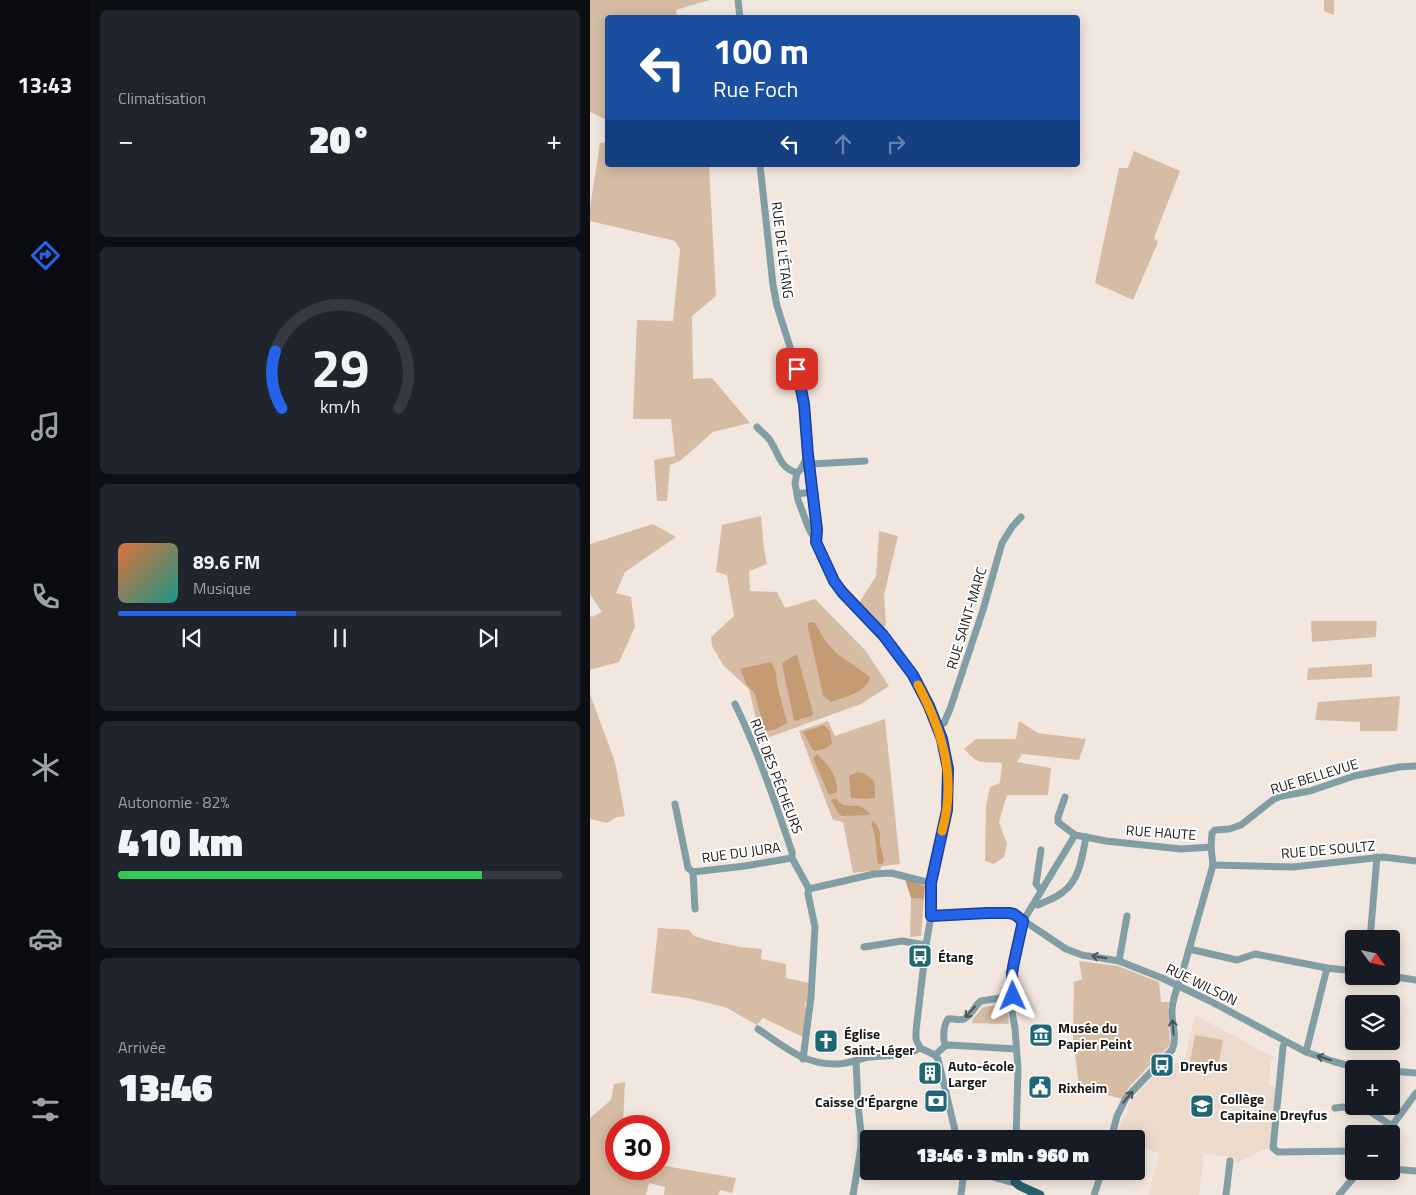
<!DOCTYPE html>
<html lang="fr">
<meta charset="utf-8">
<style>
body{margin:0;font-family:"Titillium Web",sans-serif;background:#20242c;color:#f1f3f6;height:100vh;display:flex;flex-direction:column;font-size:19px;white-space:nowrap}
*{box-sizing:border-box;margin:0}
p{font-size:16px;color:#9ea1a6}
.icon{flex:none;width:28px;height:28px;fill:none;stroke:currentColor;stroke-width:2;stroke-linecap:round;stroke-linejoin:round}
.map{position:relative;flex:1;overflow:hidden}
.side{display:flex;flex-direction:column;gap:10px;padding:10px;background:#0d0f14;width:500px}
.side>*{flex:none}
.top-card{position:absolute;left:15px;top:15px;width:475px;height:152px;border-radius:5px;box-shadow:0 2px 12px #0003;background:#1a4fa0;color:#fff;overflow:hidden}
.needle{width:32px;rotate:123deg}
.controls{position:absolute;left:755px;top:930px;display:grid;gap:10px}
.controls a{display:grid;place-items:center;width:55px;height:55px;border-radius:5px;background:#171b24;box-shadow:0 2px 12px #0003;font-size:25px}
.speed{position:absolute;left:15px;top:1115px;display:flex;gap:10px;font-size:25px;font-weight:700;text-align:center}
.speed>*{display:grid;place-content:center;width:65px;height:65px;border-radius:50%;background:#171b24;box-shadow:0 2px 12px #0003;line-height:1}
.speed .limit{border:8px solid #d22;background:#fff;color:#111}
.pin{position:absolute;display:grid;place-items:center;width:42px;height:42px;color:#fff;margin:-21px;border-radius:10px;box-shadow:0 2px 8px #0006}
.me{position:absolute;width:55px;margin:-28px;rotate:359deg;stroke-linejoin:round;filter:drop-shadow(0 0 4px #0008)}
.turn{display:flex;align-items:center;gap:18px;height:105px;padding:0 25px;font-size:22px}
.turn .icon{width:65px;height:65px;stroke-width:2.5}
.turn b{display:block;font-size:35px;line-height:42px}
.lanes{display:flex;align-items:center;height:48px;padding:0 25px;background:#0003;justify-content:center;gap:25px;direction:ltr}
.lanes .off{opacity:.35}
.big{font-size:38px;font-weight:800;line-height:1.1}
.side .widget{flex:1;display:flex;flex-direction:column;justify-content:center;gap:8px;min-width:0;padding:0 18px;border-radius:8px;background:#20242c}
.side .dial{align-items:center;gap:0}
.dial svg{height:130px;overflow:visible;fill:none;stroke:#363941;stroke-width:7;stroke-linecap:round;text-anchor:middle}
.dial text{fill:#f1f3f6;stroke:none}
.song{display:flex;align-items:center;gap:15px}
.cover{width:60px;height:60px;border-radius:8px;background:linear-gradient(135deg,hsl(20 70% 55%),hsl(170 70% 35%))}
.played{height:5px;border-radius:2px;background:linear-gradient(90deg,#2563eb 40%,#363941 40%)}
.keys{display:flex;justify-content:space-around;direction:ltr}
.heat{display:flex;justify-content:space-between;align-items:center;font-size:28px;direction:ltr}
.charge{height:8px;border-radius:4px;background:linear-gradient(90deg,#34c759 82%,#363941 0)}
.trip{position:absolute;left:270px;top:1130px;width:285px;height:50px;border-radius:5px;background:#171b24;box-shadow:0 2px 12px #0003;font-weight:800;line-height:50px;text-align:center}
main{display:flex;flex:1;min-height:0}
.dock{display:flex;flex-direction:column;width:90px;justify-content:space-around;align-items:center;background:#090b0e;color:#9ea1a6}
.dock .icon{width:35px;height:35px}
.dock .current{color:#2563eb}
.dock b{font-size:22px;color:#f1f3f6}
.map>svg:first-child{display:block}
</style>
<main>
<nav class="dock">
<b>13:43</b>
<svg class="icon current" aria-label="directions" viewBox="0 0 24 24"><path d="M12 3l9 9-9 9-9-9zM9 14v-3h6M13 9l2 2-2 2"/></svg>
<svg class="icon" aria-label="music" viewBox="0 0 24 24"><path d="M9 18V5l10-2v13"/><circle cx="6" cy="18" r="3"/><circle cx="16" cy="16" r="3"/></svg>
<svg class="icon" aria-label="phone" viewBox="0 0 24 24"><path d="M5 4h4l2 5-3 2q2 4 5 5l2-3 5 2v4C11 20 4 13 5 4z"/></svg>
<svg class="icon" aria-label="climate" viewBox="0 0 24 24"><path d="M12 3v18M4 7l16 10M4 17L20 7"/></svg>
<svg class="icon" aria-label="car" viewBox="0 0 24 24"><path d="M5 17H2v-5l4-1 3-4h7l3 4 3 1v5h-3M9 17h6M6 11h13"/><circle cx="7" cy="17" r="2"/><circle cx="17" cy="17" r="2"/></svg>
<svg class="icon" aria-label="filters" viewBox="0 0 24 24"><path d="M4 7h16M4 17h16"/><circle cx="9" cy="7" r="2"/><circle cx="15" cy="17" r="2"/></svg>
</nav>
<section class="side">
<div class="widget"><p>Climatisation</p>
<div class="heat"><a>−</a><b class="big">20°</b><a>+</a></div>
</div>
<div class="widget dial"><svg viewBox="0 0 100 80">
<path d="M14 69A42 42 0 1 1 86 69"/>
<path d="M14 69A42 42 0 0 1 10 34" stroke="#2563eb"/>
<text x="50" y="56" font-size="32" font-weight="700">29</text>
<text x="50" y="72" font-size="11">km/h</text>
</svg></div>
<div class="widget">
<div class="song"><i class="cover"></i><div><b>89.6 FM</b><p>Musique</p></div></div>
<div class="played"></div>
<div class="keys"><svg class="icon" aria-label="previous" viewBox="0 0 24 24"><path d="M18 5L8 12l10 7zM5 5v14"/></svg><svg class="icon" aria-label="pause" viewBox="0 0 24 24"><path d="M8 5v14M16 5v14"/></svg><svg class="icon" aria-label="next" viewBox="0 0 24 24"><path d="M6 5l10 7-10 7zM19 5v14"/></svg></div>
</div>
<div class="widget"><p>Autonomie · 82%</p><b class="big">410 km</b><div class="charge"></div></div>
<div class="widget"><p>Arrivée</p><b class="big">13:46</b></div>
</section>
<div class="map">
<svg width="826" height="1195" viewBox="0 0 826 1195">
<rect width="100%" height="100%" fill="#f2e7de"/>
<polygon fill="#ecdbcd" points="605,1015 684,1057 681,1061 679,1085 687,1087 682,1145 647,1163 645,1161 645,1158 614,1153 609,1195 564,1195 559,1194 569,1154 546,1143 546,1139 536,1139 526,1134 528,1132 533,1118 537,1115 539,1112 537,1108 543,1098 575,1064 588,1063 593,1065"/>
<g fill="#d6bca4">
<polygon points="0,0 119,0 86,10 87,17 18,18 17,120 0,112"/>
<polygon points="734,0 744,0 744,15 734,11"/>
<polygon points="17,142 18,165 119,165 126,296 102,316 103,379 122,378 160,423 123,432 90,461 80,465 77,501 67,501 64,460 85,456 81,419 43,419 47,320 83,321 90,249 85,241 0,221 0,207 10,143"/>
<polygon points="544,151 590,171 564,238 568,242 543,300 505,283 529,168 538,168"/>
<polygon points="171,516 174,549 177,564 159,571 160,591 187,592 195,608 225,599 275,650 299,686 271,704 171,740 159,689 133,665 122,646 121,637 144,616 137,575 126,572 132,525"/>
<polygon points="63,524 86,537 35,572 26,593 41,597 45,627 29,662 0,670 0,616 2,617 12,612 0,594 0,544"/>
<polygon points="289,531 308,536 294,595 296,625 292,628 269,603 286,576"/>
<polygon points="721,621 787,621 786,637 722,642"/>
<polygon points="782,664 782,677 717,680 718,668"/>
<polygon points="0,694 25,762 35,816 27,817 17,823 0,819"/>
<polygon points="810,696 807,731 770,731 770,722 725,720 728,702"/>
<polygon points="295,719 310,864 292,866 290,870 263,873 253,822 243,820 209,731 238,721 245,736"/>
<path d="M429,721L448,733L496,739L489,760L432,754L427,762L461,768L458,795H417L409,822L417,844L414,857L404,864L395,861L396,806L400,787L410,783L412,763C391,762 389,765 374,749L386,739H426Z"/>
<polygon points="321,898 334,899 331,936 320,937"/>
<polygon points="68,928 99,930 104,936 121,941 150,947 172,949 171,959 196,964 196,978 220,983 218,1002 215,1003 215,1006 217,1008 213,1037 173,1018 167,1025 135,1007 97,998 61,993"/>
<polygon points="489,961 528,966 569,982 571,1002 580,1002 578,1007 580,1045 540,1086 532,1099 489,1087 483,1037 484,982 492,979"/>
<polygon points="417,1004 419,1024 382,1023 383,1019 393,1007"/>
<polygon points="605,1035 633,1040 627,1073 599,1068"/>
<polygon points="35,1082 33,1126 26,1126 26,1169 50,1172 51,1169 69,1169 69,1165 146,1178 142,1193 130,1190 128,1195 74,1195 75,1187 59,1183 56,1195 0,1195 0,1118 21,1100 24,1084"/>
</g>
<g fill="#c59b74">
<path d="M222,622L225,623L234,639L246,653L280,677C279,691 253,698 241,702L233,695L218,628V623Z"/>
<polygon points="207,654 223,713 222,716 204,721 192,663"/>
<polygon points="181,662 186,672 187,684 197,723 186,729 175,732 165,694 157,685 150,669"/>
<polygon points="234,725 240,731 242,744 234,749 224,751 222,749 213,732"/>
<path d="M227,754C239,765 247,775 247,792L240,795L238,793L223,758Z"/>
<polygon points="268,772 276,774 284,781 285,788 285,798 275,799 261,798 259,776"/>
<path d="M246,798C255,814 269,797 280,815L252,816L248,813L241,800Z"/>
<path d="M283,821L288,827L290,833V844L294,860L292,864H288C286,853 286,832 281,824Z"/>
<polygon points="315,879 335,886 334,899 321,898"/>
</g>
<g fill="none" stroke-linecap="round" stroke-linejoin="round">
<g stroke="#829ea5" stroke-width="7">
<polyline points="148,0 150,18"/>
<polyline points="170,165 183,285 187,306 207,369 211,390 227,530 226,541"/>
<path d="M167,427C171,432 178,436 181,442C190,456 189,467 207,473"/>
<polyline points="218,455 211,469 207,473 205,483 208,500 219,529 226,541 244,581 252,592 293,635 323,675 339,706 348,727 356,758 358,781 357,810 341,883 341,916 336,945 326,1031 326,1039 330,1048"/>
<polyline points="216,467 222,464 275,461"/>
<polyline points="207,494 222,492"/>
<path d="M145,704C168,751 185,802 202,852V858L219,889L218,894L225,927L221,997L213,1059"/>
<polyline points="348,727 354,723 360,709 393,610 412,543 422,527 431,517"/>
<polyline points="475,797 468,817 468,822 485,835 516,841 591,849 621,847"/>
<polyline points="85,804 98,868 103,872 155,866 202,858"/>
<polyline points="451,850 446,884 451,890"/>
<polyline points="623,865 703,867 793,857 826,861"/>
<polyline points="103,872 105,909"/>
<polyline points="219,889 284,874 301,873 341,883"/>
<path d="M444,904L448,905C456,901 466,898 473,892C490,879 492,857 496,837"/>
<polyline points="341,916 397,913 424,914 476,949 492,955 529,961 572,978 620,1001 716,1052 745,1062 761,1066 781,1069"/>
<polyline points="780,939 787,857"/>
<polyline points="274,947 312,941 336,945"/>
<polyline points="599,949 647,960 665,954 737,968 764,971"/>
<polyline points="529,961 537,916"/>
<polyline points="799,976 826,980"/>
<path d="M168,1029C195,1047 214,1065 248,1064C259,1064 270,1058 281,1057C298,1055 315,1057 330,1048L345,1055"/>
<polyline points="695,1042 693,1047 683,1148 688,1152 764,1151"/>
<path d="M355,1046C353,1038 353,1026 358,1019C363,1018 369,1021 374,1019C381,1016 385,1005 391,1001L423,996"/>
<polyline points="716,1052 737,968"/>
<polyline points="345,1055 348,1059 367,1139"/>
<polyline points="345,1055 355,1046 359,1045 426,1049"/>
<polyline points="801,1071 826,1073"/>
<polyline points="745,1108 753,1107 781,1112 802,1126"/>
<polyline points="796,1134 826,1093"/>
<polyline points="426,1139 428,1069 425,1028 422,1012 424,962 433,921 485,835"/>
<path d="M521,1139L527,1116L536,1098L582,1050C588,1037 581,1023 582,1009C583,997 588,985 592,974L623,865L621,847L622,833L625,830L639,829L651,825L684,799L692,796L720,791L764,776L809,767L826,766"/>
<polyline points="801,1169 826,1171"/>
<polyline points="375,1172 386,1172 420,1182 425,1182 426,1171"/>
<polyline points="263,1195 271,1147 271,1133 268,1104 266,1061"/>
<polyline points="371,1195 374,1171"/>
<polyline points="504,1195 512,1171"/>
<polyline points="636,1195 640,1161"/>
<polyline points="749,1195 769,1171"/>
</g>
<polyline stroke="#27606c" stroke-width="9" points="425,1182 430,1186 450,1195"/>
</g>
<defs><path id="oneway-shaft" d="M-6 0H5M1.5-3L5.5 0L1.5 3" fill="none" stroke-width="1.6" stroke-linecap="round" stroke-linejoin="round" transform="scale(1.25)"/></defs>
<g stroke="#4a5456">
<use href="#oneway-shaft" transform="translate(509 957) rotate(-170)"/>
<use href="#oneway-shaft" transform="translate(380 1012) rotate(132)"/>
<use href="#oneway-shaft" transform="translate(583 1027) rotate(-95)"/>
<use href="#oneway-shaft" transform="translate(734 1058) rotate(-162)"/>
<use href="#oneway-shaft" transform="translate(538 1097) rotate(-50)"/>
</g>
<g fill="none" stroke-linecap="round" stroke-linejoin="round">
<g stroke="#184099" stroke-width="12">
<polyline id="route" points="207,369 214,404 218,455 227,530 226,542 244,581 252,592 293,635 323,675 339,706 352,739 358,769 357,810 341,883 341,916 397,913 419,913 424,914 433,921 424,962 422,973 423,996"/>
</g>
<use href="#route" stroke="#2563eb" stroke-width="9"/>
<path stroke="#f59e0b" stroke-width="9" d="M328,685C353,732 367,779 352,831"/>
</g>
<defs>
<g id="bus-square" transform="scale(1.25)"><rect x="-9" y="-9" width="18" height="18" rx="4" fill="#206776" stroke="#fff"/><path d="M-5-6H5V4H4V6H2V4H-2V6H-4V4H-5ZM-3.5-4V0h7V-4ZM-3.5 1.2v1.5H-2V1.2ZM2 1.2v1.5H3.5V1.2Z" fill="#fff"/></g>
<g id="museum-square" transform="scale(1.25)"><rect x="-9" y="-9" width="18" height="18" rx="4" fill="#206776" stroke="#fff"/><path d="M0-6L6-3V-2H-6V-3ZM-5-1h2V3h-2ZM-1-1h2V3h-2ZM3-1h2V3H3ZM-6 4H6V6H-6Z" fill="#fff"/></g>
<g id="church-square" transform="scale(1.25)"><rect x="-9" y="-9" width="18" height="18" rx="4" fill="#206776" stroke="#fff"/><path d="M-1.2-6h2.4v3.5h3.3v2.4h-3.3V6h-2.4V-.1h-3.3v-2.4h3.3Z" fill="#fff"/></g>
<g id="building-square" transform="scale(1.25)"><rect x="-9" y="-9" width="18" height="18" rx="4" fill="#206776" stroke="#fff"/><path d="M-4-6H4V6H1V3H-1V6H-4ZM-2.5-4.3h1.7v1.8h-1.7ZM.8-4.3h1.7v1.8H.8ZM-2.5-1h1.7V.8h-1.7ZM.8-1h1.7V.8H.8Z" fill="#fff"/></g>
<g id="civic-square" transform="scale(1.25)"><rect x="-9" y="-9" width="18" height="18" rx="4" fill="#206776" stroke="#fff"/><path d="M-.6-6.5H3V-4.5H.6V-3L4-1V1h2V6H-6V1h2V-1L-.6-3ZM-1.2 2.5V6h2.4V2.5Z" fill="#fff"/></g>
<g id="bank-square" transform="scale(1.25)"><rect x="-9" y="-9" width="18" height="18" rx="4" fill="#206776" stroke="#fff"/><path d="M-6-4H6V4H-6ZM0-2.3a2.3 2.3 0 1 0 0 4.6a2.3 2.3 0 1 0 0-4.6Z" fill="#fff"/></g>
<g id="school-square" transform="scale(1.25)"><rect x="-9" y="-9" width="18" height="18" rx="4" fill="#206776" stroke="#fff"/><path d="M0-5L7-2L0 1L-7-2ZM-4 1L0 2.5L4 1V4Q0 6-4 4Z" fill="#fff"/></g>
</defs>
<g fill-rule="evenodd">
<use href="#bus-square" x="330" y="956"/>
<use href="#museum-square" x="451" y="1035"/>
<use href="#church-square" x="236" y="1041"/>
<use href="#bus-square" x="572" y="1065"/>
<use href="#building-square" x="340" y="1073"/>
<use href="#civic-square" x="450" y="1087"/>
<use href="#bank-square" x="346" y="1101"/>
<use href="#school-square" x="612" y="1106"/>
</g>
<g text-anchor="middle" dominant-baseline="central" stroke-width="4" stroke-linejoin="round" paint-order="stroke">
<g font-size="14" fill="#1c1815" stroke="#fff">
<text transform="translate(193 250) rotate(83)">RUE DE L'ÉTANG</text>
<text transform="translate(376 618) rotate(-73)">RUE SAINT-MARC</text>
<text transform="translate(187 776) rotate(69)">RUE DES PÊCHEURS</text>
<text transform="translate(724 776) rotate(-17)">RUE BELLEVUE</text>
<text transform="translate(571 832) rotate(4)">RUE HAUTE</text>
<text transform="translate(738 849) rotate(-5)">RUE DE SOULTZ</text>
<text transform="translate(151 852) rotate(-8)">RUE DU JURA</text>
<text transform="translate(612 984) rotate(26)">RUE WILSON</text>
</g>
<g font-size="14" font-weight="bold" fill="#1c1815" stroke="#fff" text-anchor="start">
<text x="348" y="956">Étang</text>
<text x="468" y="1027">Musée du<tspan x="468" dy="16">Papier Peint</tspan></text>
<text x="254" y="1033">Église<tspan x="254" dy="16">Saint-Léger</tspan></text>
<text x="358" y="1065">Auto-école<tspan x="358" dy="16">Larger</tspan></text>
<text x="590" y="1065">Dreyfus</text>
<text x="468" y="1087">Rixheim</text>
<text x="630" y="1098">Collège<tspan x="630" dy="16">Capitaine Dreyfus</tspan></text>
<text x="328" y="1101" text-anchor="end">Caisse d'Épargne</text>
</g>
</g>
</svg>
<div class="controls">
<a><svg class="needle" viewBox="-14 -14 28 28"><path d="M0-13l5 13h-10z" fill="#e53935"/><path d="M0 13l5-13h-10z" fill="#9ea1a6"/></svg></a>
<a><svg class="icon" aria-label="layers" viewBox="0 0 24 24"><path d="M12 4l9 5-9 5-9-5zM3 14l9 5 9-5"/></svg></a>
<a>+</a>
<a>−</a>
</div>
<div class="speed"><div class="limit">30</div></div>
<div class="pin" style="left:207px;top:369px;background:#d93025"><svg class="icon" aria-label="arrive" viewBox="0 0 24 24"><path d="M6 21V4h12l-3 4 3 4H6"/></svg></div>
<svg class="me" style="left:423px;top:996px" viewBox="-20 -20 40 40"><path d="M0-17L14 15 0 8-14 15z" fill="#2563eb" stroke="#fff" stroke-width="4"/></svg>
<div class="trip">13:46 · 3 min · 960 m</div>
<div class="top-card">
<div class="turn"><svg class="icon" aria-label="left" viewBox="0 0 24 24"><path d="M17 20v-9H6M10 6l-5 5 5 5"/></svg><div><b>100 m</b>Rue Foch</div></div>
<div class="lanes"><svg class="icon" aria-label="left" viewBox="0 0 24 24"><path d="M17 20v-9H6M10 6l-5 5 5 5"/></svg><svg class="icon off" aria-label="ahead" viewBox="0 0 24 24"><path d="M12 20V5M6 11l6-6 6 6"/></svg><svg class="icon off" aria-label="right" viewBox="0 0 24 24"><path d="M7 20v-9h11M14 6l5 5-5 5"/></svg></div>
</div>
</div>
</main>
